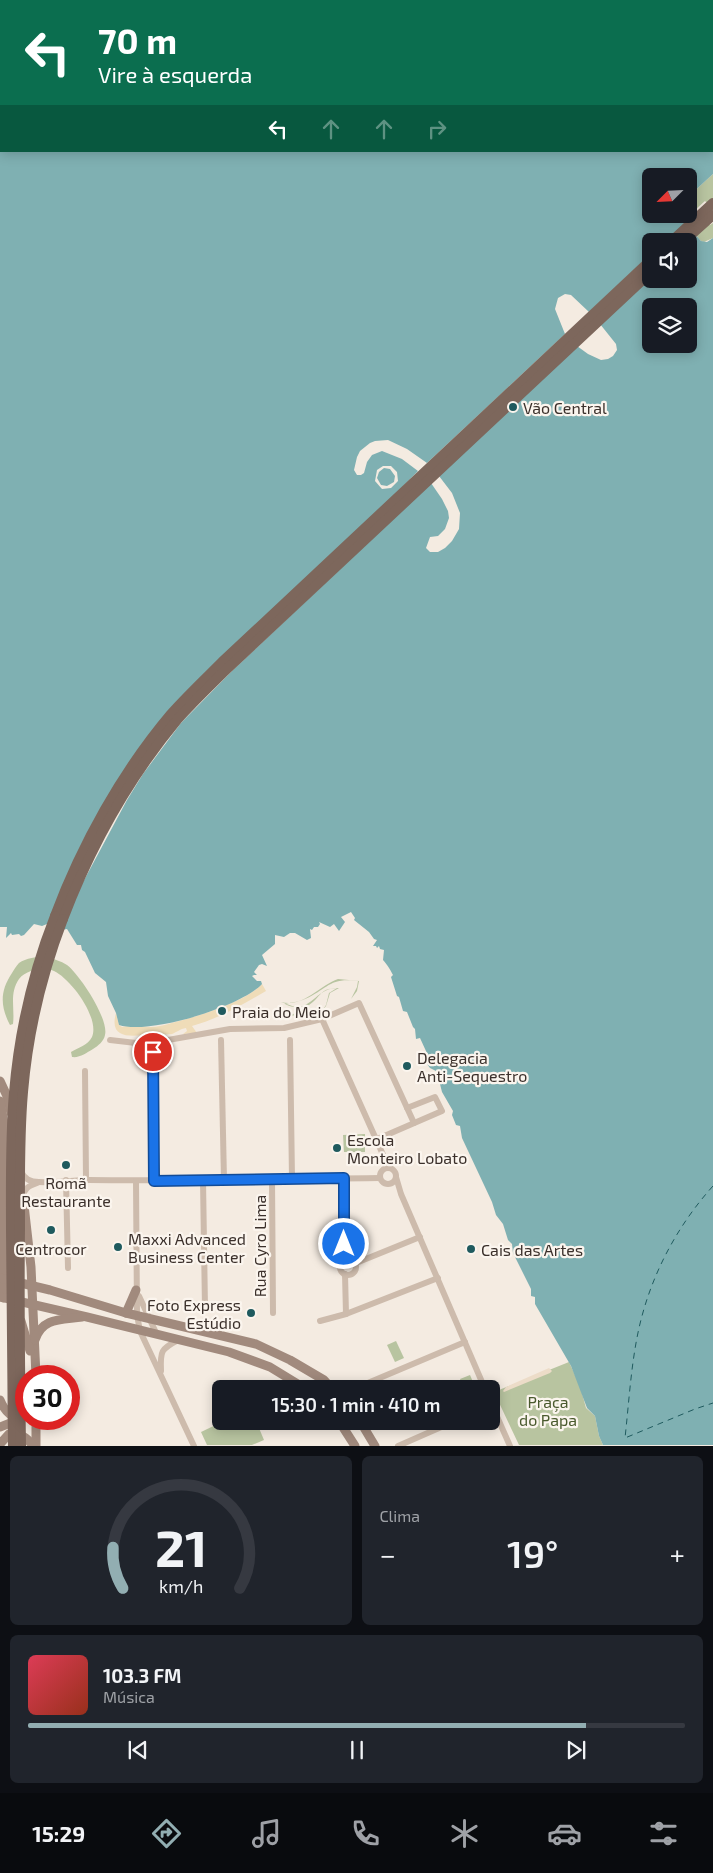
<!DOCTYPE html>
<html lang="pt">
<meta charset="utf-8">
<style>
body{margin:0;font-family:"Exo 2",sans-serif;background:#20242c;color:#f1f3f6;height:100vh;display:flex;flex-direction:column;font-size:19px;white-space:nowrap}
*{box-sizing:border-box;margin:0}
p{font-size:16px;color:#9ea1a6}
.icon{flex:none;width:28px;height:28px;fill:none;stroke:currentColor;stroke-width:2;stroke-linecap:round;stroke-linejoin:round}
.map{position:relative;height:1446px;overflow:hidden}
.drawer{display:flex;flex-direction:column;gap:10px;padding:10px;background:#0d0f14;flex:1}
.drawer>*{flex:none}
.hud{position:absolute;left:0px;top:0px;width:714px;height:152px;box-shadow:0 2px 12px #0003;background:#0b6e4f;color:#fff;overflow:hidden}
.needle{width:32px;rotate:246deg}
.controls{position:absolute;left:642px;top:168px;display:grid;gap:10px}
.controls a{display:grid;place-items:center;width:55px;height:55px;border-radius:8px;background:#171b24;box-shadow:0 2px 12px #0003;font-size:25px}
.speed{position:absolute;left:15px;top:1365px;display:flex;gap:10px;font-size:25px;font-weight:700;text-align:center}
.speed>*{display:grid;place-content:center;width:65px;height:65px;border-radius:50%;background:#171b24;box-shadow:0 2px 12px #0003;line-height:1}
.speed .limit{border:8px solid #d22;background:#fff;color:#111}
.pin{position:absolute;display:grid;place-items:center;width:42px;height:42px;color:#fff;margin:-21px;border:2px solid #fff;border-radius:50%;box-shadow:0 1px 5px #0007}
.me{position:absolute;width:55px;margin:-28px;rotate:0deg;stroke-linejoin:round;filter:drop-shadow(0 0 4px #0008)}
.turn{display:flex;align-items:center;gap:18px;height:105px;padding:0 15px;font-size:22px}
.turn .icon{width:65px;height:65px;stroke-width:2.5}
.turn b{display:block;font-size:35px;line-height:42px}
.lanes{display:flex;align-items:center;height:48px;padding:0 15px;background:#0003;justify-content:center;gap:25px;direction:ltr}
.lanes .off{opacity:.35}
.big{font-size:38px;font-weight:600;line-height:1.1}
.drawer .card{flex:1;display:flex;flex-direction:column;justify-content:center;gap:8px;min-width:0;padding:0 18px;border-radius:8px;background:#20242c}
.drawer .dial{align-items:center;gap:0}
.dial svg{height:130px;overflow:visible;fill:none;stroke:#363941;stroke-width:7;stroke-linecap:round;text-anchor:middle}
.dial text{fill:#f1f3f6;stroke:none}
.song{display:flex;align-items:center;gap:15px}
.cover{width:60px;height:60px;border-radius:8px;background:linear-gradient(135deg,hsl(350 70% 55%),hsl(10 70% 35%))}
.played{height:5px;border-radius:2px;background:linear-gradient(90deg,#92aeb2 85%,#363941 85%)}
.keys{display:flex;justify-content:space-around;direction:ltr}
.heat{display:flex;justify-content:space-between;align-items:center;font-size:28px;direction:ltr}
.drawer .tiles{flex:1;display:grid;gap:10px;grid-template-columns:1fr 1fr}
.card:last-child{grid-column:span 2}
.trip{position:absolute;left:212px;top:1380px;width:288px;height:50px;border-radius:8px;background:#171b24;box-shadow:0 2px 12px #0003;font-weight:600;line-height:50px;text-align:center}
.tabs{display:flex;height:80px;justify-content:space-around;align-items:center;background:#090b0e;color:#9ea1a6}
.tabs .icon{width:35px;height:35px}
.tabs .current{color:#92aeb2}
.tabs b{font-size:22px;color:#f1f3f6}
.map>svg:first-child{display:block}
</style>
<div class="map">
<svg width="713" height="1446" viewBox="0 0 713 1446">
<rect width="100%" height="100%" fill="#f4ebe1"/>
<g fill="#b8c4a0">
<polygon points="713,174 713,209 705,201 695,210 710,225 713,223 713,238 704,242 701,241 678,214 689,214 689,196"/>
<path d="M46,956C53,959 61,961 67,965C80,975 109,1019 105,1035C104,1041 98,1046 93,1049C86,1053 80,1058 72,1057L71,1052C78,1048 88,1045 92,1037C100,1018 71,979 54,971C47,968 38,968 31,971C26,973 22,975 19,979C9,994 15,1008 13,1024L10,1025C0,1006 0,991 12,973C14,970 16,966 19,963C26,958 37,957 46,956Z"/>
<path d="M338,979L359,981L357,991L351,999L357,987L358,981C329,977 328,989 305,999C299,1002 292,1002 285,1004C310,1017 315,986 339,988L330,993L326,1006L322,1011L326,1005L329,993L337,988C320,988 321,997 309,1005C305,1007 300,1007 296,1007L303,1012L314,1015L298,1014L287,1018L292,1014L304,1013L295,1007L281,1002C303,1008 319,986 338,979Z"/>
<polygon points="365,1134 365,1152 344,1152 343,1135"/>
<polygon points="396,1341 404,1358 395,1362 387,1345"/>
<polygon points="569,1362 580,1386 586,1408 595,1416 599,1436 603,1445 519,1445 494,1392"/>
<polygon points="470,1375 476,1389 464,1389 460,1379"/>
<polygon points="224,1421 256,1421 264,1440 252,1445 207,1445 201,1432"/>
</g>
<path fill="#efdcb8" d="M262,984L266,991C242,1005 220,1018 192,1026L197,1033L183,1034L187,1031L186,1028C180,1029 177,1032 172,1034C166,1035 158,1034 152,1034C134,1036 108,1041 116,1013L119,1025L122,1027C134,1024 148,1029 160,1026C186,1020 245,1003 262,984Z"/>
<polygon fill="#ecdcc8" points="549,1368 552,1371 550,1373 504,1392 503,1391 506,1387"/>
<path fill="#7fb0b2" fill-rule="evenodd" d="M0,0L699,1H1V151H712L713,12V174L689,196V176H651V214H678L701,241L707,242L713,238V1445H603L599,1436L595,1416L587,1408L571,1366L535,1304V1297L531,1296V1289L513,1253L512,1244L508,1240L503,1224L496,1215L492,1202L462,1138L460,1126L456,1125L452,1115L453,1111L442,1092L439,1080L436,1081L434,1077L439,1075L446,1080L449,1078L442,1071L438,1072L430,1068L427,1064L431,1062L420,1038L416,1039L415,1029L413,1027L407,1012L403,1011L399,997L397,996L391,977L393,975C390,969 388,966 383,960L384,950L380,949L379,946L377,948L376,946H373L377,940L374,939L369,932L354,920L355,918L351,912L341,917L345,922L339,931L334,924L330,927L319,922L320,924L318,927H314L312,930L310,929L311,938L307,940L295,933H290L284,937L275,935V944L262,955L267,966L262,964L259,965L254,972L257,975H254L252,976L257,981H261L262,984C241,1007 149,1035 119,1025L116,1013L108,996L106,982L95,973L85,952L82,950L81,945H77L67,929L61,930L52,922L42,926L34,924L24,935L21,936L19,934L12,935L11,933L6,938L7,927H0ZM651,241H689V279H651ZM651,306H689V344H651Z"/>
<g fill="#f4ebe1" fill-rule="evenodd">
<polygon points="651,254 651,277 600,324 616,344 617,350 613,356 608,359 601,360 588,354 577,346 439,476 452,493 460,513 459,529 452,541 445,548 438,552 430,552 426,548 430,537 438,536 445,529 449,518 448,511 442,499 431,483 231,672 181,723 143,774 127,800 82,884 120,777 418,471 402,459 382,451 372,455 367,462 364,473 361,475 357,475 354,470 357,457 360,451 370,443 375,441 388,440 407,449 427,463 565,334 555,309 558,298 565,294 571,295 589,312"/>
<path d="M383,466H391L397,472L398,481L391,488L382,489L375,481L377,470ZM384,468L390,469L395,476L394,482L387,486L381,485L377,478L379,472Z"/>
</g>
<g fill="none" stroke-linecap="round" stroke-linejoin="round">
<path stroke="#1f5a5e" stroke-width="1" stroke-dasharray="6 5" stroke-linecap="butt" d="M713,1186C677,1226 651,1275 639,1328C631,1364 629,1402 625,1438L695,1409L713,1403"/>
<g stroke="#cdbbac" stroke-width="6">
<polyline points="322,1019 389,1168"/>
<polyline points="110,1040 136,1043 168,1040 230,1029 284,1028 322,1019 359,1003 414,1123"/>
<polyline points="221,1040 224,1180"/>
<polyline points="290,1040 292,1179"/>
<polyline points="153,1052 154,1181"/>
<polyline points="85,1071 86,1180"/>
<polyline points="375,1140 442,1111 435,1097 407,1108"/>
<circle cx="388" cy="1176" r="8"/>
<path d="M21,1171C24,1179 30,1182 39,1182C55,1183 72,1180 89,1180C186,1181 283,1179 380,1178"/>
<polyline points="396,1177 401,1194 485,1389"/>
<polyline points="272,1179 273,1313"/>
<polyline points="66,1180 68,1268"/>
<polyline points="203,1180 205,1308"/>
<polyline points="136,1181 137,1315 140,1331 194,1446"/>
<path d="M23,1197C24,1188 29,1186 37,1183"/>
<circle cx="348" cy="1267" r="8"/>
<polyline points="343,1260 344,1178"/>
<polyline points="356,1263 420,1237"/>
<polyline points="345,1274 346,1314"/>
<polyline points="139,1296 157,1335"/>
<polyline points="320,1321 346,1314 438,1278"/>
<path d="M161,1371C160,1351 161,1349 178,1340"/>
<polyline points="363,1385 465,1342"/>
<polyline points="491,1403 510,1446"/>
<polyline points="398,1446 455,1421"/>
</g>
<g stroke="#a18a7d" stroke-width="9">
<polyline points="0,1081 7,1096 11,1113"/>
<polyline points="0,1101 4,1123 3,1298"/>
<polyline points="24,1205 31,1267 36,1376"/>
<polyline points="0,1278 50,1290 126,1313 256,1344 290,1360 324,1380 332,1389"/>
<polyline points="0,1297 87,1317 229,1352 270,1367 306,1389"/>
<polyline points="126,1313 136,1290"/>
<polyline points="21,1321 30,1351"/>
<path d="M35,1340C42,1317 62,1320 82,1317"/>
<path d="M0,1400C5,1412 13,1421 26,1416"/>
<polyline points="36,1419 36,1446"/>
<polyline points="339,1421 355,1446"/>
<polyline points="360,1421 375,1446"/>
<polyline points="0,1427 18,1420"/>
<path d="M0,1444L9,1434C21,1434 26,1436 33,1446"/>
</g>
<g stroke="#7d675c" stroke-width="10">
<polyline points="672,241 713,203"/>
<polyline points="684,241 713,215"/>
<path d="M55,916C82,844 122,772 171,714C187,696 205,679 222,662L651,260"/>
<path d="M63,919C90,848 129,778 177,720C193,702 211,685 228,668L651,272"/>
</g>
<g stroke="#7d675c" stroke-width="10">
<path d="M13,1446C12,1373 11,1301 11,1229C11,1184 10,1138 14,1093C19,1032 33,972 55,916"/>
<path d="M21,1446C20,1373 19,1301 20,1229C20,1183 19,1137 23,1092C28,1032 42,974 63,919"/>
</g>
</g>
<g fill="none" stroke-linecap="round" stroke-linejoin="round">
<g stroke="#114b97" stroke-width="12">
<polyline id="route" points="153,1052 154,1181 344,1178 344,1244"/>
</g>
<use href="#route" stroke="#1a73e8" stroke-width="9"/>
</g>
<g fill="#1f5a5e" stroke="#fbf5ee" stroke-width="2">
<circle cx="513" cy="407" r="5"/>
<circle cx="222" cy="1011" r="5"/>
<circle cx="407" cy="1066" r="5"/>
<circle cx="337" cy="1148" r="5"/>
<circle cx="66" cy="1165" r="5"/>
<circle cx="51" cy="1230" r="5"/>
<circle cx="118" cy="1247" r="5"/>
<circle cx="471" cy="1249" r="5"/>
<circle cx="251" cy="1313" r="5"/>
</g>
<g text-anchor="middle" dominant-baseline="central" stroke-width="4.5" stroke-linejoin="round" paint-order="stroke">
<g font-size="16" fill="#3b302b" stroke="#fbf5ee" text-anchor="start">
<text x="523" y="407">Vão Central</text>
<text x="232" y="1011">Praia do Meio</text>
<text x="417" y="1057">Delegacia<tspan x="417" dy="18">Anti-Sequestro</tspan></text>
<text x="347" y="1139">Escola<tspan x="347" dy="18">Monteiro Lobato</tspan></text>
<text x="66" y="1182" text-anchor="middle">Romã<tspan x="66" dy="18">Restaurante</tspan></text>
<text x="128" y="1238">Maxxi Advanced<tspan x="128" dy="18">Business Center</tspan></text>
<text x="51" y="1248" text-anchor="middle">Centrocor</text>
<text x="481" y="1249">Cais das Artes</text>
<text x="241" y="1304" text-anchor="end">Foto Express<tspan x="241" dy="18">Estúdio</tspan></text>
</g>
<g font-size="16" fill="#3b302b" stroke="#fbf5ee">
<text transform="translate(259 1246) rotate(-90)">Rua Cyro Lima</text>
</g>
<g font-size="16" fill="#4a5a2e" stroke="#fbf5ee">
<text x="548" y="1401">Praça<tspan x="548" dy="18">do Papa</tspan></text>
</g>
</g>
</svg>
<div class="controls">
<a><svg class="needle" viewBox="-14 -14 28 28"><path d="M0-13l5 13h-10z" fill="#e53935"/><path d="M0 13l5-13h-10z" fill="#9ea1a6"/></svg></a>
<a><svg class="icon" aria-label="sound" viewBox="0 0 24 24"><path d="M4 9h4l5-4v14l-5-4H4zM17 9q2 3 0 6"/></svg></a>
<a><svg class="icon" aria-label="layers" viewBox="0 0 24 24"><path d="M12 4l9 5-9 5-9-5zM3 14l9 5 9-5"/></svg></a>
</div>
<div class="speed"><div class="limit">30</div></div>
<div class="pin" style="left:153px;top:1052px;background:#d93025"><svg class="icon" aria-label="arrive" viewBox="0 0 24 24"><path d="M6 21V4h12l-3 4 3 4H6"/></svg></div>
<svg class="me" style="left:344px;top:1244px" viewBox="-20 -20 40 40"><circle r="17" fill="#1a73e8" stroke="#fff" stroke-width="3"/><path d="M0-11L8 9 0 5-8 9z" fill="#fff"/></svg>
<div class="trip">15:30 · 1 min · 410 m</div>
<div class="hud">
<div class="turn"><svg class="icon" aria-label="left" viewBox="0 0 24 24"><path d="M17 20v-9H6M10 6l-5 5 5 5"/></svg><div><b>70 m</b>Vire à esquerda</div></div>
<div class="lanes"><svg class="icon" aria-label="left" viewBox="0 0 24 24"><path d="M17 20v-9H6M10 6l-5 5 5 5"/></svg><svg class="icon off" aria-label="ahead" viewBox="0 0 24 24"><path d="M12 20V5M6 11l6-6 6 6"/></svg><svg class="icon off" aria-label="ahead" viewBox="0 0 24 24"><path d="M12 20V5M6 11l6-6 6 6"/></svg><svg class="icon off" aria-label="right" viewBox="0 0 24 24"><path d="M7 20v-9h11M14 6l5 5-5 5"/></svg></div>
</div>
</div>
<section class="drawer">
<div class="tiles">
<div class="card dial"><svg viewBox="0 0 100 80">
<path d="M14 69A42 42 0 1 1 86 69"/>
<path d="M14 69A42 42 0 0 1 8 44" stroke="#92aeb2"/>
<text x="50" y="56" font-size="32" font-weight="700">21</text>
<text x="50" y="72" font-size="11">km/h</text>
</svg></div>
<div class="card"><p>Clima</p>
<div class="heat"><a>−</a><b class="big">19°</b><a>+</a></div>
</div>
<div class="card">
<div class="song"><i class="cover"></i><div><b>103.3 FM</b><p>Música</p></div></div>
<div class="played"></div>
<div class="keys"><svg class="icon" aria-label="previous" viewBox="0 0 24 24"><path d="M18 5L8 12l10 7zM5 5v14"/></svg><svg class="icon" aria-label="pause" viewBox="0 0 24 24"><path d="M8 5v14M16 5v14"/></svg><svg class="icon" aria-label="next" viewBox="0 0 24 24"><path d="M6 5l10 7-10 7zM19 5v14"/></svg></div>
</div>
</div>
</section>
<nav class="tabs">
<b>15:29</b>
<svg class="icon current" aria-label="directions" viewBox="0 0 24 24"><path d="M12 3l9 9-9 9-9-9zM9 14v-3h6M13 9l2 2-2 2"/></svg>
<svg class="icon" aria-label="music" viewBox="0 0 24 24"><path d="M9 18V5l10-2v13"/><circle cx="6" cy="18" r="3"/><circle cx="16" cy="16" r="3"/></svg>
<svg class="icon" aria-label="phone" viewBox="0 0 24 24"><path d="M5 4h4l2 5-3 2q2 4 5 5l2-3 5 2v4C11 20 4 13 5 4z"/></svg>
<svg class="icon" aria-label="climate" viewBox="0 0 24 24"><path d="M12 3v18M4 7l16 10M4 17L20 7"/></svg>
<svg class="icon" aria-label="car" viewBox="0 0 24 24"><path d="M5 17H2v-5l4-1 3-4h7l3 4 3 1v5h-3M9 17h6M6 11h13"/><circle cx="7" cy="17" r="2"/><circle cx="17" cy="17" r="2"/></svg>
<svg class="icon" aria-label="filters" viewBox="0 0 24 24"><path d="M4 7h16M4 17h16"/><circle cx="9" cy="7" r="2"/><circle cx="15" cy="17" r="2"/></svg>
</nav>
